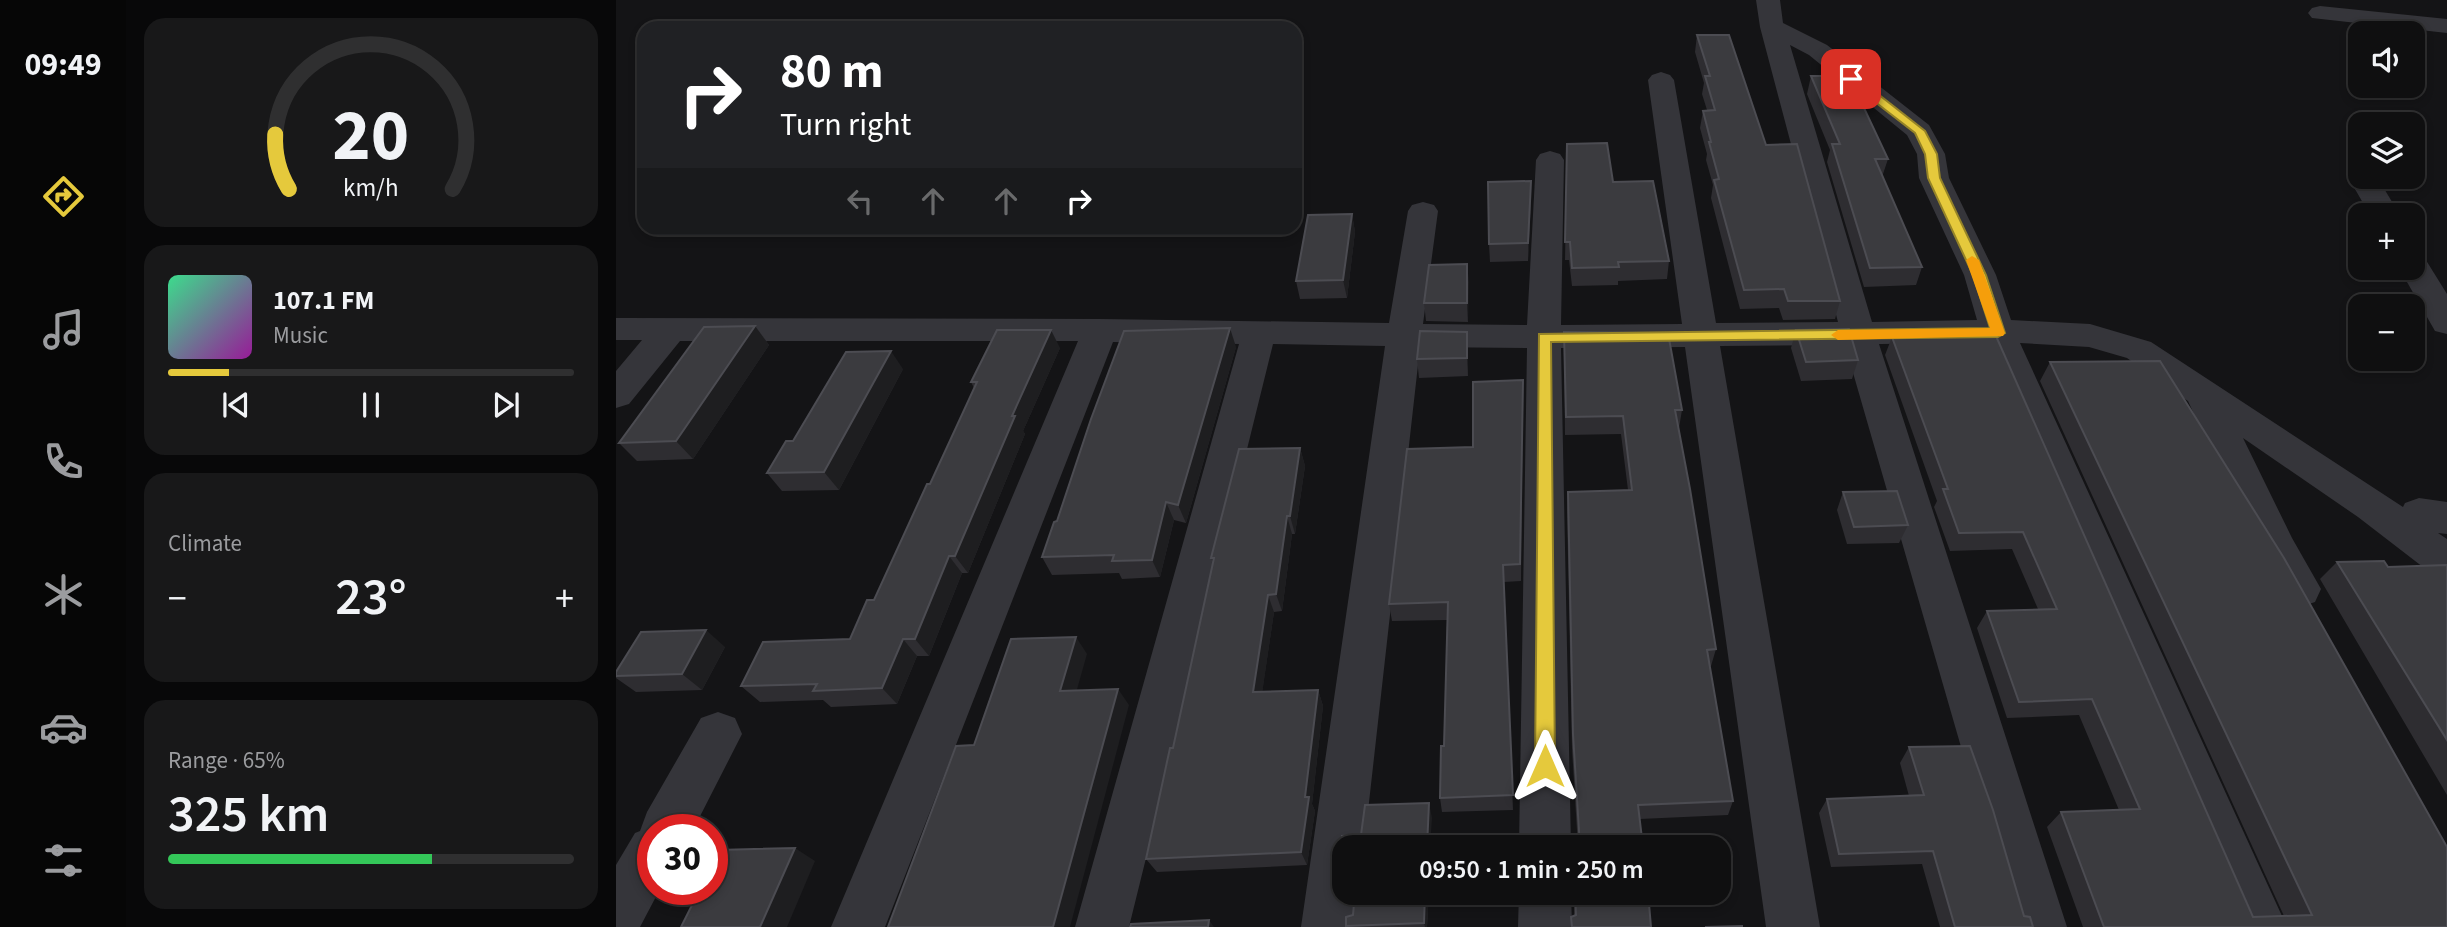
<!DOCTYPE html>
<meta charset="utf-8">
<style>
body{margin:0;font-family:"Source Sans 3",sans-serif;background:#181819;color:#f1f3f6;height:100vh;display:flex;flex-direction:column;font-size:26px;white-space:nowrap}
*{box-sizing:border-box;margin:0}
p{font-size:23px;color:#9b9c9f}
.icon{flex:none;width:38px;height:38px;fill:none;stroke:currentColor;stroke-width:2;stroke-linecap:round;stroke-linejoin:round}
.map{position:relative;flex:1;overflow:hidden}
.panel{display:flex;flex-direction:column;gap:18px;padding:18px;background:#080809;width:490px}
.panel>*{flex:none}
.guide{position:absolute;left:21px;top:21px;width:665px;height:214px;border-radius:21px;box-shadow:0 4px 10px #0003,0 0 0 2px #2f2f30;background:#202124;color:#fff;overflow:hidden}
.tools{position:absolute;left:1732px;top:21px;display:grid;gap:14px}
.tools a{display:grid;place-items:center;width:77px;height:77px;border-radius:14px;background:#0f0f10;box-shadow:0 4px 10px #0003,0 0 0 2px #2f2f30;font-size:35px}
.speed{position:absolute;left:21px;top:814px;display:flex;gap:14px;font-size:35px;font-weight:700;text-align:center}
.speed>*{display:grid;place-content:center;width:91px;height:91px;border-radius:50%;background:#0f0f10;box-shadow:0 4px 10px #0003,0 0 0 2px #2f2f30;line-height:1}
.speed .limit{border:10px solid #d22;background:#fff;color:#111}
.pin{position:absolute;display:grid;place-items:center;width:60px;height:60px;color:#fff;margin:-30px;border-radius:14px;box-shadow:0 4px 10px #0006}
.me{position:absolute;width:77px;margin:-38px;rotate:0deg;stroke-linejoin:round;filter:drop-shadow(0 0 5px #0008)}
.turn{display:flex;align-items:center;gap:24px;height:147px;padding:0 28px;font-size:32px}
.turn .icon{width:91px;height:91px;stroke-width:2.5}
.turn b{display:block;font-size:49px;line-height:60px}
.lanes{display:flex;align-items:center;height:66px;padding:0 28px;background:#0003;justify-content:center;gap:35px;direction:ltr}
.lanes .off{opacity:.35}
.big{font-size:52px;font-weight:600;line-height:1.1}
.panel .card{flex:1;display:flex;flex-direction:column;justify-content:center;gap:10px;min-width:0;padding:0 24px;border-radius:21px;background:#181819}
.panel .dial{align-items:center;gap:0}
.dial svg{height:182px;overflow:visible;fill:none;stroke:#2f2f30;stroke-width:7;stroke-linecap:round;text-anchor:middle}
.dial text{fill:#f1f3f6;stroke:none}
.song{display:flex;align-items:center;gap:21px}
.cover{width:84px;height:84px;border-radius:10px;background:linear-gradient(135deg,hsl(150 70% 55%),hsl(300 70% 35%))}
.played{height:7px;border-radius:4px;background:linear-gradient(90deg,#e5c93c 15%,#2f2f30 15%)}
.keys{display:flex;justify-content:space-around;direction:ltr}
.heat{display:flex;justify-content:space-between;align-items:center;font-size:38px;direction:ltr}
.charge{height:10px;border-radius:5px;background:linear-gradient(90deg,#34c759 65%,#2f2f30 0)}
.trip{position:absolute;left:716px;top:835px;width:399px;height:70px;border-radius:21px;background:#0f0f10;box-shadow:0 4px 10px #0003,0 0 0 2px #2f2f30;font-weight:600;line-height:70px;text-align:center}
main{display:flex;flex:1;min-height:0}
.tab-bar{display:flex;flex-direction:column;width:126px;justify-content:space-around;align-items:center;background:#060606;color:#9b9c9f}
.tab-bar .icon{width:49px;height:49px}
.tab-bar .active{color:#e5c93c}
.tab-bar b{font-size:32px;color:#f1f3f6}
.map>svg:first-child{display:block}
</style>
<main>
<nav class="tab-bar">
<b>09:49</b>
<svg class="icon active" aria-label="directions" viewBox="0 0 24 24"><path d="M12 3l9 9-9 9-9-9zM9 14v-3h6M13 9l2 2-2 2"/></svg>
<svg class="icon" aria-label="music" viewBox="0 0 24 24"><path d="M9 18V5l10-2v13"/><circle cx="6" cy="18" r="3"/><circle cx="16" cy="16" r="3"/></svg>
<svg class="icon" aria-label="phone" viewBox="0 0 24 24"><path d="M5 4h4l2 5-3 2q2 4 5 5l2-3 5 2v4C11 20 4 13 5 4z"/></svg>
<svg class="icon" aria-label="climate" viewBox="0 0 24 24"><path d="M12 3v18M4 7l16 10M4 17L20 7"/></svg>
<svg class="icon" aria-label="car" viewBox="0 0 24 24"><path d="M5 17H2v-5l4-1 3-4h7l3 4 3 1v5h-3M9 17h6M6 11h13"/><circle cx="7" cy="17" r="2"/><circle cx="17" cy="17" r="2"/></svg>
<svg class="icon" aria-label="filters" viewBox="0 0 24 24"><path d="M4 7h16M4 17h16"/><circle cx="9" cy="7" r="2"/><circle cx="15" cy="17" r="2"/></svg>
</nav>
<section class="panel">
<div class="card dial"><svg viewBox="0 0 100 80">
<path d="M14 69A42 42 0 1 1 86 69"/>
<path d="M14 69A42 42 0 0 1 8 45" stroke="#e5c93c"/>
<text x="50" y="56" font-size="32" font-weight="700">20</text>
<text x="50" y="72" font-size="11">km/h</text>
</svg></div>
<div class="card">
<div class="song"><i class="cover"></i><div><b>107.1 FM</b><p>Music</p></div></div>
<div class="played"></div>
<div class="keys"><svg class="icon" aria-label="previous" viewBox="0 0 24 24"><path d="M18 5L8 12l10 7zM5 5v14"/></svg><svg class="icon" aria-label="pause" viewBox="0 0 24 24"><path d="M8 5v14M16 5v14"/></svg><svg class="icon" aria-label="next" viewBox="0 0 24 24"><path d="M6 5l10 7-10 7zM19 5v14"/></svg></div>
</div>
<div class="card"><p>Climate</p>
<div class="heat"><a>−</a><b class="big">23°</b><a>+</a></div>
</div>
<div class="card"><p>Range · 65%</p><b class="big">325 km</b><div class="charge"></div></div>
</section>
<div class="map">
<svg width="1831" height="927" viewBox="0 0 1831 927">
<rect width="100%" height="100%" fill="#141416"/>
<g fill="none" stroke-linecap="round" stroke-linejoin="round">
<g fill="#35353a" fill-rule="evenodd">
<path d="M1140,0H1164L1167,23L1211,45L1313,125L1329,154L1333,178L1380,275L1395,320L1474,324L1535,342L1787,507L1789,503L1803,498L1831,502V534L1822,533L1831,539V579L1816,574L1742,517L1627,438L1676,538L1705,589L1699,602L1684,607L1669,602L1639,547L1572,401L1511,358L1473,347L1404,343L1671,927H1617L1369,343L1263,344L1451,927H1397L1229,345L1104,346L1204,927H1150L1069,347L945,348L955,847H903L911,348L804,347L748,847H728V892H743L739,927H685L769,346L657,344L513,927H459L623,344L497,342L269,927H215L462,341H64L13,404L0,408V371L26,340H0V318L484,319L773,323L792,211L796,205L807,202L818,205L822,211L807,324L911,325L920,160L924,154L934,151L944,154L948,160L945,325L1066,324L1032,80L1036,75L1045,72L1054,75L1058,80L1100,323L1222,322L1144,27ZM1174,45L1193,55L1291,135L1301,154L1303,178L1348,275L1361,320L1256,322Z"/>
<polygon points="1704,6 1831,19 1831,33 1696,18 1692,13 1696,8"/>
<polygon points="1745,169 1745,177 1761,177 1784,215 1754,215 1732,177 1737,171"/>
<polygon points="1797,254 1808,257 1831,294 1831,334 1819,331 1783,268 1797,268"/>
<polygon points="102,712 119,718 126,734 77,830 37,830 37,889 44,889 24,927 0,927 0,865 19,833 24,831 31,812 85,718"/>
<polygon points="903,892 955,892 956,927 902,927"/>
</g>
</g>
<g fill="#2e2d31">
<polygon points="1081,35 1150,145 1224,301 1219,319 1167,320 1163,308 1124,309 1095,198 1097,185 1090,160 1091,154 1084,128 1087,111 1091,110 1086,94 1088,83 1079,52"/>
<polygon points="1195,76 1272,159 1266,177 1306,267 1300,285 1248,287 1211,162 1214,150 1191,94"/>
<polygon points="951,144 997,182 1053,261 1051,279 1002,281 1002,285 956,286 953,260 949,260"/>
<polygon points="915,200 912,261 874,262 873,244"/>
<polygon points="736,214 739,232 731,298 684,299 680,281"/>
<polygon points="851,264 852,322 810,321 808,303"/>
<polygon points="139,326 153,345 77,459 21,461 3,443"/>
<polygon points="1180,330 1242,360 1236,379 1185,381 1175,348"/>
<polygon points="948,332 1066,410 1063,428 1062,428 1100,649 1095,666 1094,666 1117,801 1112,815 1024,819 1027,847 962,847 956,749 951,510 952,492 1012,490 1005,434 949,435"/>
<polygon points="1380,336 1637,917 1668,916 1424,381 1434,362 1831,927 1467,927 1431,827 1445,812 1503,810 1463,715 1391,718 1361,628 1371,611 1422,609 1396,549 1334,551 1318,507 1321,501 1269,355 1276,337"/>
<polygon points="620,347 570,523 558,520 544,577 506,579 503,573 436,575 426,557 441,521"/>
<polygon points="444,348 407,431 409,434 352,573 346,573 313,656 301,656 281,704 215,707 207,700 144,702 125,686 234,639 258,600 314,484 358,388 355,382"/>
<polygon points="852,350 852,376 803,378 801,359"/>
<polygon points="287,369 223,490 166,491 151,473 177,441"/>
<polygon points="907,380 905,581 888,582 897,810 826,812 824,798 828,746 831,620 776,621 773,604 857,447"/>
<polygon points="684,448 689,466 679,534 676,534 666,611 658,612 646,692 702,690 707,706 696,804 699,811 691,865 541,872 530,859 557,748 597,562 595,558"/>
<polygon points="1227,492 1292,525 1283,543 1231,544 1221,510"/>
<polygon points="1721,562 1772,567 1831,565 1831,795 1704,579"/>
<polygon points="109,647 86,690 20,692 0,678 0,672"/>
<polygon points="1293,747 1408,916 1417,927 1324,927 1306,864 1215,867 1203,813 1211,799 1293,796 1284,763"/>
<polygon points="739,892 813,892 811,927 730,927 730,926 737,915"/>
<polygon points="958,892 1032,892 1035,927 955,927 955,917 958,916"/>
</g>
<g fill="#1e1e20">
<polygon points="915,181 915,200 912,261 912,243"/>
<polygon points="736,214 739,232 731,298 727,280"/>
<polygon points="851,264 853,282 852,322 851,303"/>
<polygon points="139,326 153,345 77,459 60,441"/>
<polygon points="614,328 620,347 570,523 562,505"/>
<polygon points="435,330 444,348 407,431 409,434 352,573 339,556 396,416"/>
<polygon points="851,332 852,350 852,376 851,358"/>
<polygon points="275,351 287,369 223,490 208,472"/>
<polygon points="684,448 689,466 679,534 674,516"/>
<polygon points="550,502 558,520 544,577 536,560"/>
<polygon points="671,516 676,534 666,611 660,594"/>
<polygon points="333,556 346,573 313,656 299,639"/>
<polygon points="652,595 658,612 644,708 637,692"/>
<polygon points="90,630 109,647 86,690 66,674"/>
<polygon points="460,637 471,654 456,707 444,691"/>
<polygon points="287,639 301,656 281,704 266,688"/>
<polygon points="502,689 513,705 454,927 437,927"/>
<polygon points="702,690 707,706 696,804 699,811 691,865 685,852 689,797"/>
<polygon points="813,803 816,818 814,847 811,847"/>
<polygon points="179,848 199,861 171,927 144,927"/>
<polygon points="809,892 813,892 811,927 809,927 808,923"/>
<polygon points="593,920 598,927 592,927"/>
</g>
<g fill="#3b3b3f" stroke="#4c4c52" stroke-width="2">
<polygon points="1081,35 1113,35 1150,145 1181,144 1224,301 1172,301 1168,289 1128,290 1098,180 1103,179 1093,142 1095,142 1087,111 1099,110 1089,76 1094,76"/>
<polygon points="1195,76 1233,76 1272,159 1259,159 1306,267 1254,268 1216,144 1224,144"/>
<polygon points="991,143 997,182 1037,181 1053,261 1002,262 1003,267 956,268 954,242 949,242 951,144"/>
<polygon points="915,181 912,243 873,244 872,182"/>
<polygon points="736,214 727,280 680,281 692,215"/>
<polygon points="851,264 851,303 808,303 813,265"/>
<polygon points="139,326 60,441 3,443 88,327"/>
<polygon points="614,328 562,505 550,502 536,560 496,561 498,555 426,557 438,522 441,521 475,419 508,331"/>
<polygon points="1233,329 1242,360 1190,362 1180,330"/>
<polygon points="381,330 435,330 396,416 399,416 339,556 333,556 299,639 287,639 266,688 197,691 201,684 125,686 147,642 234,639 251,600 258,600 311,484 314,484 361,382 355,382"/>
<polygon points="804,331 851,332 851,358 801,359"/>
<polygon points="948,332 1052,333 1066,410 1059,410 1074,489 1100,649 1091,650 1117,801 1022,805 1027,847 964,847 957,734 952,492 1016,490 1007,416 950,417"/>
<polygon points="1380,336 1637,917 1696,915 1434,362 1544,361 1668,558 1831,847 1831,927 1488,927 1445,812 1524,809 1476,699 1403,702 1371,611 1441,609 1407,532 1343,533 1327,489 1332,489 1276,337"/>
<polygon points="275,351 208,472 151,473 170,441 177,441 230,352"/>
<polygon points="907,380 904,564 887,565 897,795 824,798 825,746 828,746 832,602 773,604 791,449 857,447 857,382"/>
<polygon points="684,448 674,516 671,516 660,594 652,595 637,692 702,690 689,797 693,797 685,852 530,859 554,748 557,748 598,558 595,558 623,449"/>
<polygon points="1281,491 1292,525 1238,527 1227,492"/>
<polygon points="1768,561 1772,567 1831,565 1831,740 1721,562"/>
<polygon points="90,630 66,674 0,676 0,672 25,632"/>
<polygon points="460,637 444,691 502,689 437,927 272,927 340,746 358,745 395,639"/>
<polygon points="1354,746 1377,810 1408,916 1414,917 1417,927 1339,927 1317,851 1223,854 1211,799 1308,795 1293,747"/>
<polygon points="813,803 811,847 728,847 728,850 725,850 726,836 745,835 749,805"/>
<polygon points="179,848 144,927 65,927 84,889 96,889 96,863 102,850"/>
<polygon points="739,892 809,892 808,923 730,926 730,917 737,915"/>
<polygon points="959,892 1032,892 1035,927 956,927 955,917 960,915"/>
<polygon points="593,920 592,927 514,927 515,924"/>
<polygon points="1126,926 1126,927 1089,927"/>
</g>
<polygon fill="#e5c93c" stroke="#958327" stroke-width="2" points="1232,76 1239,76 1309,131 1321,154 1324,178 1370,275 1389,333 1382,337 935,342 939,766 936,773 929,776 922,773 919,766 923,334 1374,328 1357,275 1312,178 1309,154 1299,133 1232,81"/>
<polygon fill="#f59e0b" points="1356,256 1363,260 1389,333 1387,336 1222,340 1215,335 1222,330 1374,328 1350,260"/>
</svg>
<div class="tools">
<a><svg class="icon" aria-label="sound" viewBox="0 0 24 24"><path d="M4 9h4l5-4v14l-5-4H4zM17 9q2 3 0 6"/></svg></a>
<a><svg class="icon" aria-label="layers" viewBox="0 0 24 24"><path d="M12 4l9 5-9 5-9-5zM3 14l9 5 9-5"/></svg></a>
<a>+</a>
<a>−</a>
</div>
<div class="speed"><div class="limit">30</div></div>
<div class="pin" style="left:1235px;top:79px;background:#d93025"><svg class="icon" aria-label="arrive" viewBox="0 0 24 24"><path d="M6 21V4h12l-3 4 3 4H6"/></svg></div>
<svg class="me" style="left:929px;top:766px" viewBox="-20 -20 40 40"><path d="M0-17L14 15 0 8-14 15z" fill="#e5c93c" stroke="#fff" stroke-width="4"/></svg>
<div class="trip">09:50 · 1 min · 250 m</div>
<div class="guide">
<div class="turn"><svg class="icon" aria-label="right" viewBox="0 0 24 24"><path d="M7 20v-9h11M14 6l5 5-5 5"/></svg><div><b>80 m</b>Turn right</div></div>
<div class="lanes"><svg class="icon off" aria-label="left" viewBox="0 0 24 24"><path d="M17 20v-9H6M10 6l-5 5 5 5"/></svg><svg class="icon off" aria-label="ahead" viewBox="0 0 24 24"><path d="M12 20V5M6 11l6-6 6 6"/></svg><svg class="icon off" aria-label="ahead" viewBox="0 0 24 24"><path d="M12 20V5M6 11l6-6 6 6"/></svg><svg class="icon" aria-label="right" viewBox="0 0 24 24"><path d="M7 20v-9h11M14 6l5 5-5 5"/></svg></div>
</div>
</div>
</main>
